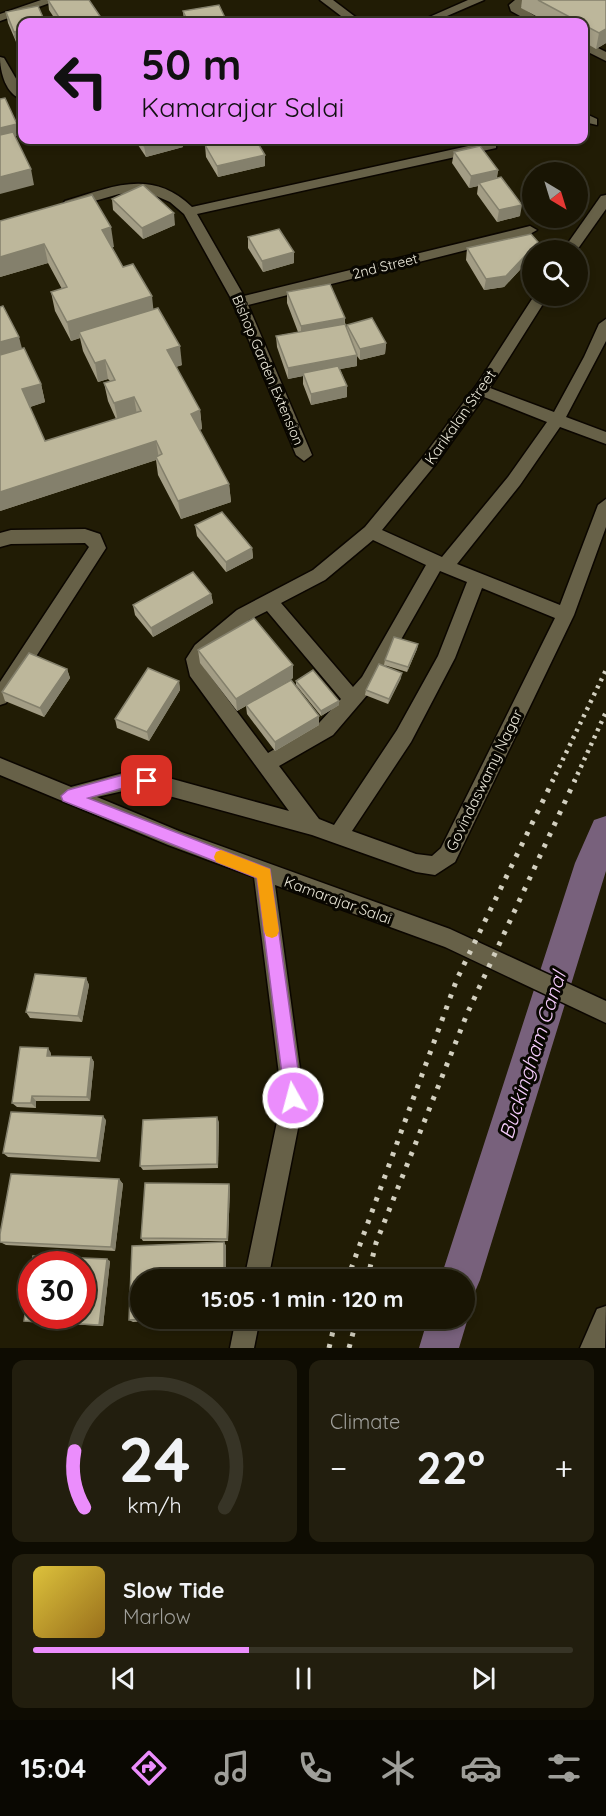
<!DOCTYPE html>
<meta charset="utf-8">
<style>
body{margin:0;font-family:Quicksand,sans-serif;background:#221e0e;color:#f1f3f6;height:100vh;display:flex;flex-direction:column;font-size:22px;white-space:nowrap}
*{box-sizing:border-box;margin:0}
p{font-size:20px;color:#9f9f9a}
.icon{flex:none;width:33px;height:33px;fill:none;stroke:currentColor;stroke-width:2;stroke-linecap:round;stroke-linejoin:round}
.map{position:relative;height:1348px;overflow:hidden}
.sheet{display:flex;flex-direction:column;gap:12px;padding:12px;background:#0e0c02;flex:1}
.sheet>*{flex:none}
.hud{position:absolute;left:18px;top:18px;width:570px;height:126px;border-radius:12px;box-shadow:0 3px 9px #0003,0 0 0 2px #373426;background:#eb8dfc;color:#111;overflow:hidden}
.needle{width:39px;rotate:142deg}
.buttons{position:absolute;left:522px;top:162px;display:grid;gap:12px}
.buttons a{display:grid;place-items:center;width:66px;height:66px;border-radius:50%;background:#191504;box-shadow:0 3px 9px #0003,0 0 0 2px #373426;font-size:30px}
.speed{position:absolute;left:18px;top:1251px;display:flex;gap:12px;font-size:30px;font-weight:700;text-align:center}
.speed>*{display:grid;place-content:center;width:78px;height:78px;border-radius:50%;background:#191504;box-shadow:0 3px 9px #0003,0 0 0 2px #373426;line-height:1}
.speed .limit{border:9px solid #d22;background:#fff;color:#111}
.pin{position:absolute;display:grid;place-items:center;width:51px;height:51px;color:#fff;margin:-26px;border-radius:12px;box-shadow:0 3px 9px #0006}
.me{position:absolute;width:66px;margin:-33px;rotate:353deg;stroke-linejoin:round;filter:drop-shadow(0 0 4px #0008)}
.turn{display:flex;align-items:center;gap:21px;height:126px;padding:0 24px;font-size:27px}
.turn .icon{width:78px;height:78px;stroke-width:2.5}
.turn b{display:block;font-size:42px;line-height:51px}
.big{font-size:45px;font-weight:700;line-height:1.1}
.sheet .card{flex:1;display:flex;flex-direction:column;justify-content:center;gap:9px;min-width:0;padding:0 21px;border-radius:12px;background:#221e0e}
.sheet .dial{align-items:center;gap:0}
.dial svg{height:156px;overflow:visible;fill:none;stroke:#373426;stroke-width:7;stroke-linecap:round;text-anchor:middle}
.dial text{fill:#f1f3f6;stroke:none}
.song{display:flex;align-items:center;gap:18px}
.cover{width:72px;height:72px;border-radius:9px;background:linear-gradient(135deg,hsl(50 70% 55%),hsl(40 70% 35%))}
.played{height:6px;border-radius:3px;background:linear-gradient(90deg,#eb8dfc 40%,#373426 40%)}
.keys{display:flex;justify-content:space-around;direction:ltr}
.heat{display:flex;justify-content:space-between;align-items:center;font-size:33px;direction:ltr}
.sheet .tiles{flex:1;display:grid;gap:12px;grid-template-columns:1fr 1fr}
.card:last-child{grid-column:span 2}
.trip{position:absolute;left:130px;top:1269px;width:345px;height:60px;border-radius:30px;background:#191504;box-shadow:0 3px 9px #0003,0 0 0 2px #373426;font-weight:700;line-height:60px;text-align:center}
.tabs{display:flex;height:96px;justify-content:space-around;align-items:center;background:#0a0802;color:#9f9f9a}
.tabs .icon{width:42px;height:42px}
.tabs .current{color:#eb8dfc}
.tabs b{font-size:27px;color:#f1f3f6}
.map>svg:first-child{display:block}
</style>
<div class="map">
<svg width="606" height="1348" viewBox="0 0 606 1348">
<rect width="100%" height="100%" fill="#211c05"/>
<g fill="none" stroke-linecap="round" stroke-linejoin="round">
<g fill="#78617c" fill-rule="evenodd">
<polygon points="606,816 606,871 480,1280 474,1294 465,1298 465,1280 440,1280 575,863 594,820"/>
<polygon points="465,1310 468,1318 459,1348 419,1348 428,1318 465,1318"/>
</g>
<g stroke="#0b0600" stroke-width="3">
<g id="minor">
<polygon points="41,0 58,0 0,21 0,14"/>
<polygon points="320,0 333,0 362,22 349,22"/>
<polygon points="468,0 484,0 433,22 418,22"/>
<polygon points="515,0 529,0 521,7 544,22 531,22 511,11 509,5"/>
<polygon points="584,41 606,52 606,61 584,50"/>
<path d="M0,57L4,58L22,89V99C6,95 0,72 0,57Z"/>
<polygon points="584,113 597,119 597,125 584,122"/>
<path d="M491,141L496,142V148L197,214L244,296L530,226L537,230L530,234L248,305L312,455L304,461L296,455L233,302L184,214L170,202L147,192L119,194L70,208L63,204L65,201C113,187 151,168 192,207Z"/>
<polygon points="606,195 606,209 577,250 563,250 601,196"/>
<path d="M534,296H548L490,388L554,412L584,357L599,324L606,319V341L566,417L606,432V444L560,427L520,485L457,564L560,605L598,505L606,499V527L574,615L455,862L435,875L416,872L312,835L147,790L123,791L97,797L179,831L450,929L606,1001V1023L445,947L275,885L304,1098L268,1280H244L282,1098L254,877L168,845L0,775V758L71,787L123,773L147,772L289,811L190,676L186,659L195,645L237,610L313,570L365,527L423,457L476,386ZM484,397L547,422L508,477L442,557L382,530L435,465ZM373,540L426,565L362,677L353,687L281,603L325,580ZM440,571L467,582L438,656L397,730L334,825L319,819L279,766L333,735L374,687ZM482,588L555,618L441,848L432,856L416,854L352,831L411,742L455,658ZM267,611L341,699L319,723L268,753L205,669L204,660L249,620Z"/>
<polygon points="85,529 100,534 106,548 6,703 0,705 0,682 89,547 85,543 11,544 0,547 0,533 11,530"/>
<polygon points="606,1306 605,1348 580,1348 597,1309"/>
<polygon points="236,1318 260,1318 254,1348 230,1348"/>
</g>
</g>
<use href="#minor" fill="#676148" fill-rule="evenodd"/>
<g stroke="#d2cfbf" stroke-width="4.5" stroke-dasharray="3 5" stroke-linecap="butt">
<polyline points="552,782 606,670"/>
<polyline points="574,782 606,712"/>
</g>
<g stroke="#d2cfbf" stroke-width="5" stroke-dasharray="4 8" stroke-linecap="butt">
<polyline points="347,1280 457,979 553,780"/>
<polyline points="367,1280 376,1243 467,1014 575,780"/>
<polyline points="329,1348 336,1318"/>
<polyline points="349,1348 357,1318"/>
</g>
</g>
<g fill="#a39d85">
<polygon points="48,0 104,22 57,22 49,10"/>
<polygon points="522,0 606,0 606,43 596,49 584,42 584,22 547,22 521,8"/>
<polygon points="183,11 227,22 184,22"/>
<polygon points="6,12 22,22 22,56 8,23"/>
<polygon points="136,140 183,140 183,147 146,157 136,142"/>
<polygon points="205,145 265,155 265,166 218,177 206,157"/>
<polygon points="454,152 498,170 497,178 520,216 497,222 477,194 478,186 469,188 452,163"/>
<polygon points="112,199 175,225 143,239 113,210"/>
<polygon points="0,221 114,247 112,247 123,267 154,310 182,365 176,367 200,410 202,429 199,430 229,484 231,502 181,519 158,475 156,460 0,511 22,349 41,384 45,402 30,407 45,441 116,419 108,401 104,383 110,381 108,379 98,382 83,351 80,338 71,341 55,311 51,292 62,289 48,263 0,277"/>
<polygon points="248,237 294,252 294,263 263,272 248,248"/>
<polygon points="538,242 537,250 532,250 532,257 504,287 484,290 466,260 467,248"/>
<polygon points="287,292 345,318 345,324 346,328 347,325 386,343 385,354 360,360 357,356 357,366 340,369 347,386 347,397 311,405 303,384 303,376 288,379 277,347 276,336 298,332 287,303"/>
<polygon points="195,525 252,548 253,558 226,572 197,536"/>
<polygon points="211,594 213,603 153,637 135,615 133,605"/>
<polygon points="418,644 417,649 407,672 384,665 385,660"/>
<polygon points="198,650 293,665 293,678 283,684 319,716 319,725 275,751 247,714 246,706 237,711 200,663"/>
<polygon points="67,669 70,678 44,717 5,701 2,692"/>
<polygon points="401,678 388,704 365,695 366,690"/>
<polygon points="179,681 180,690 149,741 117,728 115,719"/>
<polygon points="296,681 339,701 339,705 321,716 296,685"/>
<polygon points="86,978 89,985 82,1022 30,1018 26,1012"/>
<polygon points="51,1053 51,1056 91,1057 94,1062 90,1101 36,1101 36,1108 17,1107 12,1103"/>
<polygon points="106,1120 100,1162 8,1157 3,1153"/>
<polygon points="219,1122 218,1168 143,1170 140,1166"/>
<polygon points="119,1179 123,1184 115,1251 6,1245 0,1242 0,1234"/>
<polygon points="229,1184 230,1188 228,1241 143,1241 141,1238"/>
<polygon points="224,1242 226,1246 141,1318 207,1318 133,1322 129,1320"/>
<polygon points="110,1261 103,1326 29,1322 24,1321"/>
</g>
<g fill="#84806c">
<polygon points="606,29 606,43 596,49 599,33"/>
<polygon points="22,30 22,42 15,36 16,43 14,32"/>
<polygon points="17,124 20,135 0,140 0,128"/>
<polygon points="169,140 183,140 183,147 146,157 144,146"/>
<polygon points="265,155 265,166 218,177 217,166"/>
<polygon points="31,169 34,185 0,194 0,177"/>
<polygon points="498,170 496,181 479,183 478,186 469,188 471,176"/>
<polygon points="522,205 520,216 497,222 499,210"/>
<polygon points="174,213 175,225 143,239 142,228"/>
<polygon points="111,227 114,247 105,249 102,230"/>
<polygon points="538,242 537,250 532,250 532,257 504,287 484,290 486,279"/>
<polygon points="44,244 48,263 0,277 0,257"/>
<polygon points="294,252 294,263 263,272 262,261"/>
<polygon points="152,296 154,315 79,332 80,338 71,341 67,322"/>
<polygon points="345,318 344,329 301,337 301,326"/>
<polygon points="19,337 24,356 0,363 0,342"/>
<polygon points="386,343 385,354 360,360 360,349"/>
<polygon points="180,346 182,365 169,369 167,350"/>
<polygon points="357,355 357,366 303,376 303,373 303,376 288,379 288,368"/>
<polygon points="105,360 108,379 98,382 95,363"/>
<polygon points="41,384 45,402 27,408 22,389"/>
<polygon points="347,386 347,397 311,405 311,394"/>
<polygon points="134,397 137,415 118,421 114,403"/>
<polygon points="200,410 202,429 193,432 191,414"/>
<polygon points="156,441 159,459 156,457 156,460 0,511 0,492"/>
<polygon points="229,484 231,502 181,519 178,501"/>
<polygon points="252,548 253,558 226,572 226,562"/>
<polygon points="211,594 213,603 153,637 151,628"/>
<polygon points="418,644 417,649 407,672 408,667"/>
<polygon points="293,665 293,678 237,711 236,699"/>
<polygon points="67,669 70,678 44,717 40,708"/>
<polygon points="402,673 401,678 388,704 389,699"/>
<polygon points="179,681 180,690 149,741 147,732"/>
<polygon points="339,701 339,705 321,716 321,711"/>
<polygon points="319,716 319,725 275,751 275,742"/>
<polygon points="86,978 89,985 82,1022 78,1016"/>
<polygon points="48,1048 51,1053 50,1061 47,1056"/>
<polygon points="91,1057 94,1062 90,1101 87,1097"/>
<polygon points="32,1096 36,1101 36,1108 31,1103"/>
<polygon points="103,1116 106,1120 100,1162 97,1158"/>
<polygon points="217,1117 219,1122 218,1168 217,1164"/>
<polygon points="119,1179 123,1184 115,1251 111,1247"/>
<polygon points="229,1184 230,1188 228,1241 227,1239"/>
<polygon points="224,1242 226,1246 226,1280 224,1280"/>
<polygon points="107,1259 110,1261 103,1326 99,1325"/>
</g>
<g fill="#bdb79b" stroke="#84806c" stroke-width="1.5">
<polygon points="48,0 89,0 104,22 62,22"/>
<polygon points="538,0 606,0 606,29 599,33 584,25 584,22 579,22"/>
<polygon points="219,5 227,22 188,22 183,11"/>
<polygon points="38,6 45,22 22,22 22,30 14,32 6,12"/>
<polygon points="22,34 22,47 21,48 15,36"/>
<polygon points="5,98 17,124 0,128 0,99"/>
<polygon points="13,132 31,169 0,177 0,135"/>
<polygon points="141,140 169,140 144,146"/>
<polygon points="231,140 256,140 265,155 217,166 205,145"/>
<polygon points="480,146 498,170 471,176 454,152"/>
<polygon points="501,177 522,205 499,210 479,183"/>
<polygon points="143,185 174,213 142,228 112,199"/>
<polygon points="92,195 111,227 102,230 123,267 133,264 152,296 67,322 51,292 67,287 44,244 0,257 0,221"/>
<polygon points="279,229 294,252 262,261 248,237"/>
<polygon points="531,234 538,242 506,276 486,279 467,248"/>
<polygon points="330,284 345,318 301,326 287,292"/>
<polygon points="3,306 19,337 0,342 0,307"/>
<polygon points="158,308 180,346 167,350 200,410 191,414 229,484 178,501 156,457 162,454 156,441 0,492 0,355 24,348 41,384 22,389 45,441 141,411 134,397 114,403 104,383 115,380 105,360 95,363 79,332"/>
<polygon points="372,318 386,343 360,349 347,325"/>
<polygon points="345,324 357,355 288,368 276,336"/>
<polygon points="338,366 347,386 311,394 303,373"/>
<polygon points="222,512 252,548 226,562 195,525"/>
<polygon points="193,572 211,594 151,628 133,605"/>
<polygon points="254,618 293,665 236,699 198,650"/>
<polygon points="394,637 418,644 408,667 385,660"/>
<polygon points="29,653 67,669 40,708 2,692"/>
<polygon points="379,664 402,673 389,699 366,690"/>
<polygon points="148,668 179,681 147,732 115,719"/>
<polygon points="313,670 339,701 321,711 296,681"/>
<polygon points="291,680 319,716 275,742 246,705"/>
<polygon points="35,974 86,978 78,1016 26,1012"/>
<polygon points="20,1047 48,1048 47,1056 91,1057 87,1097 32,1096 31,1103 12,1103"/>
<polygon points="11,1112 103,1116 97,1158 3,1153"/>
<polygon points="217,1117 217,1164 140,1166 143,1120"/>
<polygon points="11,1174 119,1179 111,1247 0,1242 0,1234"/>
<polygon points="145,1183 229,1184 227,1239 141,1238"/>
<polygon points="224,1242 224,1280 141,1280 141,1318 160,1318 129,1320 132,1246"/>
<polygon points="33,1256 107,1259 99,1325 24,1321 32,1269 32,1316 82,1316 82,1264 32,1264"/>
</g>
<polygon fill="#eb8dfc" stroke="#995ca4" stroke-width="1.5" points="123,775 147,775 154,781 147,788 123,788 88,798 270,869 302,1098 299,1103 293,1106 287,1103 285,1098 257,878 63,801 61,796 68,790"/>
<polygon fill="#f59e0b" points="221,850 270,869 279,931 277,936 272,938 266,936 264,931 257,878 216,862 214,857 216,852"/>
<g text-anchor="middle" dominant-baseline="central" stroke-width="6" stroke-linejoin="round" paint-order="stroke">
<g font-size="14" fill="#ebe8d9" stroke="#090701">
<text transform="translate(385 266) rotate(-14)">2nd Street</text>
<text transform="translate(268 370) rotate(67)">Bishop Garden Extension</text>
</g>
<g font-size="15" fill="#ebe8d9" stroke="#090701">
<text transform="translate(460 417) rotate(-55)">Karikalan Street</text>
<text transform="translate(484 780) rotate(-64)">Govindaswamy Nagar</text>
<text transform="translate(338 900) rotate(20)">Kamarajar Salai</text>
</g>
<g font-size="20" font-style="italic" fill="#f7cdfe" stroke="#090701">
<text transform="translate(532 1055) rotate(-72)">Buckingham Canal</text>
</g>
</g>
</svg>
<div class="buttons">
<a><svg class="needle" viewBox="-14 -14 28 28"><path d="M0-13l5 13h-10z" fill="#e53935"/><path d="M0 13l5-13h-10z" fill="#9f9f9a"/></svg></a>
<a><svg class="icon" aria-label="search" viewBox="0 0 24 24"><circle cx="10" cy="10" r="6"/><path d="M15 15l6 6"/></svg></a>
</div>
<div class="speed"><div class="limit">30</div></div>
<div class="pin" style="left:147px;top:781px;background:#d93025"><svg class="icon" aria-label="arrive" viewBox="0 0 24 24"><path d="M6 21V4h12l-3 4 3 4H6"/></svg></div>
<svg class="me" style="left:293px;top:1098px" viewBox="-20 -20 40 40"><circle r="17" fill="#eb8dfc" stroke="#fff" stroke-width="3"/><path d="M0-11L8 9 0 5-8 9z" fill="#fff"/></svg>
<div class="trip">15:05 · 1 min · 120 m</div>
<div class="hud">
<div class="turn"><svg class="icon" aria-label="left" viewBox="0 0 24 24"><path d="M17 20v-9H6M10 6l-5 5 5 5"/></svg><div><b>50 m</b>Kamarajar Salai</div></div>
</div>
</div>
<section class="sheet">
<div class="tiles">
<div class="card dial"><svg viewBox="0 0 100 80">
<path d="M14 69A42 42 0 1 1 86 69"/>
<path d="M14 69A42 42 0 0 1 9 40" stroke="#eb8dfc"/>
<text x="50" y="56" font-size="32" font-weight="700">24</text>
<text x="50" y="72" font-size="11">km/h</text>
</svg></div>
<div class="card"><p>Climate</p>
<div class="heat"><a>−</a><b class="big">22°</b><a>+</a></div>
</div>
<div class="card">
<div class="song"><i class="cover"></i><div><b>Slow Tide</b><p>Marlow</p></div></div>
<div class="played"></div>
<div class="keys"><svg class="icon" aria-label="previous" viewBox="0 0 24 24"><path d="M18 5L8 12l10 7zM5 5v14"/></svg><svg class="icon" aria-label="pause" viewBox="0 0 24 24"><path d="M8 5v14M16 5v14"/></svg><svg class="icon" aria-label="next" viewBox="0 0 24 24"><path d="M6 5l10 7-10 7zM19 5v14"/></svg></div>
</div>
</div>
</section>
<nav class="tabs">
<b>15:04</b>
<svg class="icon current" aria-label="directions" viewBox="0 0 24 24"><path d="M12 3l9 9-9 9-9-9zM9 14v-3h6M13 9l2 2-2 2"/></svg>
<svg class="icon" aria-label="music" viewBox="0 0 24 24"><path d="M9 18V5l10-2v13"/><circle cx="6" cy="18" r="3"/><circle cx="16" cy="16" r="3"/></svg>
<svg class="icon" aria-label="phone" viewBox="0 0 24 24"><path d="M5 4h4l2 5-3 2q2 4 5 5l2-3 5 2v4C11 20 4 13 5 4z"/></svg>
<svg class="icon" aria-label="climate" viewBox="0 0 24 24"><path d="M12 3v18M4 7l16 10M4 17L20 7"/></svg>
<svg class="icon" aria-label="car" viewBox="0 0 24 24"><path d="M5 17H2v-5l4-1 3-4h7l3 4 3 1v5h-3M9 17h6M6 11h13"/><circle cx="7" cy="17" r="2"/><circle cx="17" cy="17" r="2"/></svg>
<svg class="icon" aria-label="filters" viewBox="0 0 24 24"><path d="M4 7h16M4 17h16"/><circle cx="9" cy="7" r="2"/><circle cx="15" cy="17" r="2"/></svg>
</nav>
